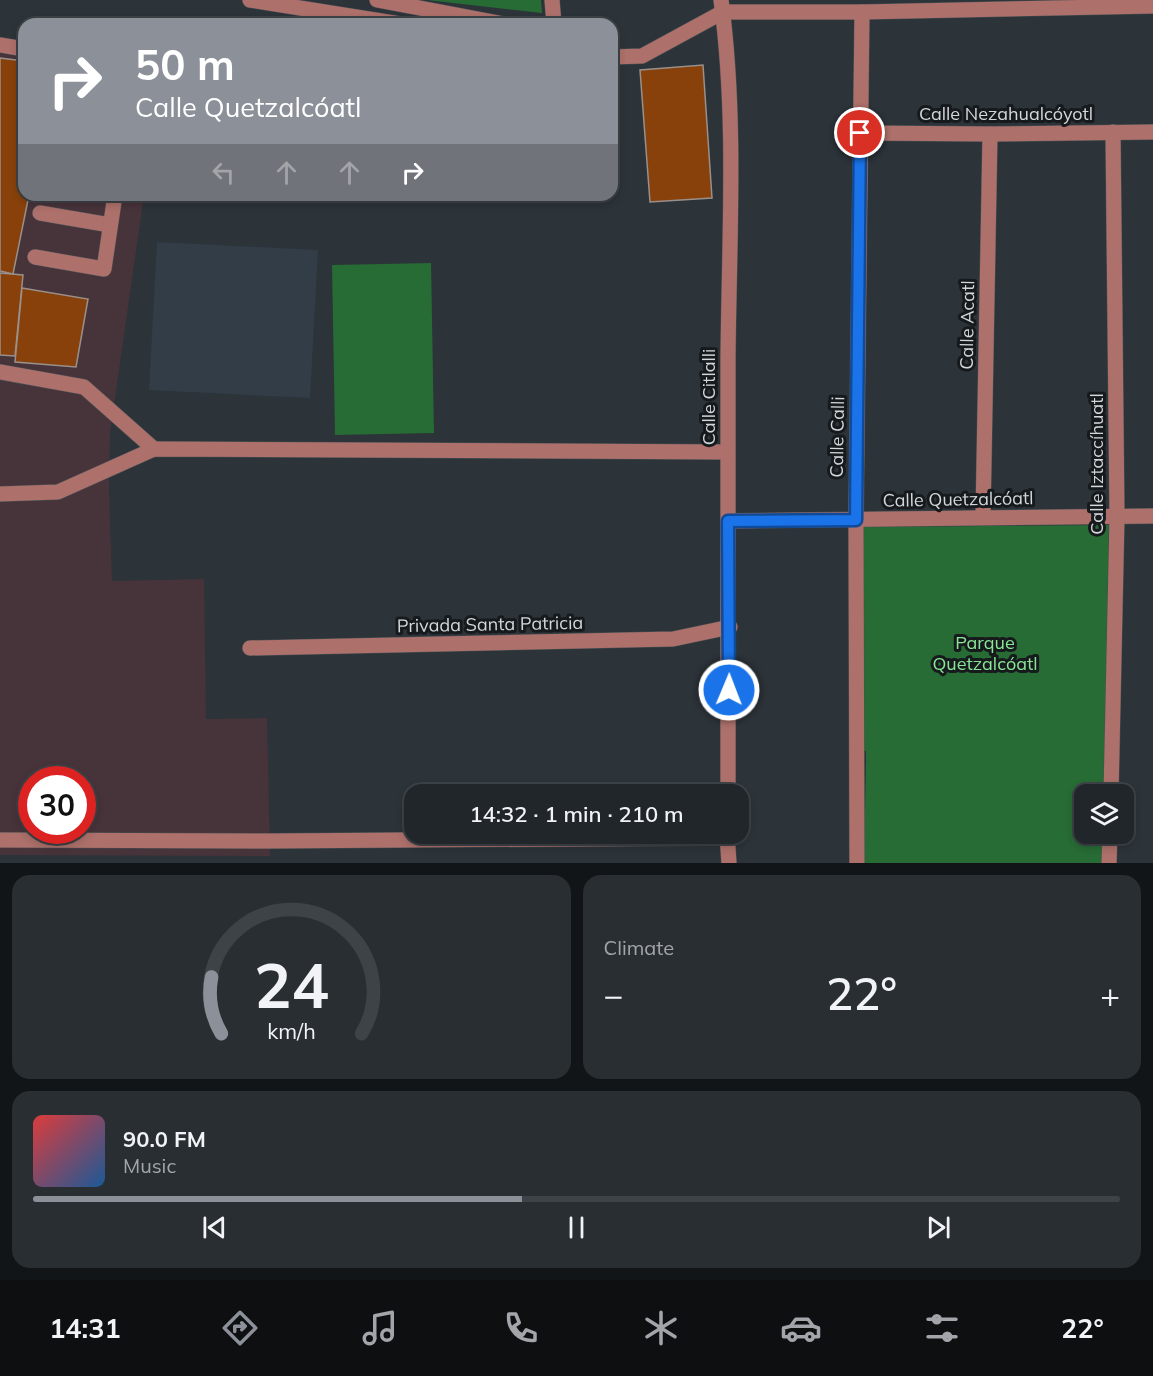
<!DOCTYPE html>
<meta charset="utf-8">
<style>
body{margin:0;font-family:Mulish,sans-serif;background:#292e33;color:#f1f3f6;height:100vh;display:flex;flex-direction:column;font-size:22px;white-space:nowrap}
*{box-sizing:border-box;margin:0}
p{font-size:20px;color:#a2a5a9}
.icon{flex:none;width:33px;height:33px;fill:none;stroke:currentColor;stroke-width:2;stroke-linecap:round;stroke-linejoin:round}
.map{position:relative;height:863px;overflow:hidden}
.details{display:flex;flex-direction:column;gap:12px;padding:12px;background:#121518;flex:1}
.details>*{flex:none}
.hud{position:absolute;left:18px;top:18px;width:600px;height:183px;border-radius:18px;box-shadow:0 3px 9px #0003,0 0 0 2px #3e4347;background:#8c9099;color:#fff;overflow:hidden}
.tools{position:absolute;left:1074px;top:784px;display:grid;gap:12px}
.tools a{display:grid;place-items:center;width:60px;height:60px;border-radius:12px;background:#21262b;box-shadow:0 3px 9px #0003,0 0 0 2px #3e4347;font-size:30px}
.speed{position:absolute;left:18px;top:766px;display:flex;gap:12px;font-size:30px;font-weight:700;text-align:center}
.speed>*{display:grid;place-content:center;width:78px;height:78px;border-radius:50%;background:#21262b;box-shadow:0 3px 9px #0003,0 0 0 2px #3e4347;line-height:1}
.speed .limit{border:9px solid #d22;background:#fff;color:#111}
.pin{position:absolute;display:grid;place-items:center;width:51px;height:51px;color:#fff;margin:-26px;border:3px solid #fff;border-radius:50%;box-shadow:0 2px 6px #0007}
.me{position:absolute;width:66px;margin:-33px;rotate:1deg;stroke-linejoin:round;filter:drop-shadow(0 0 4px #0008)}
.turn{display:flex;align-items:center;gap:21px;height:126px;padding:0 18px;font-size:27px}
.turn .icon{width:78px;height:78px;stroke-width:2.5}
.turn b{display:block;font-size:42px;line-height:51px}
.lanes{display:flex;align-items:center;height:57px;padding:0 18px;background:#0003;justify-content:center;gap:30px;direction:ltr}
.lanes .off{opacity:.35}
.big{font-size:45px;font-weight:600;line-height:1.1}
.details .widget{flex:1;display:flex;flex-direction:column;justify-content:center;gap:9px;min-width:0;padding:0 21px;border-radius:18px;background:#292e33}
.details .dial{align-items:center;gap:0}
.dial svg{height:156px;overflow:visible;fill:none;stroke:#3e4347;stroke-width:7;stroke-linecap:round;text-anchor:middle}
.dial text{fill:#f1f3f6;stroke:none}
.song{display:flex;align-items:center;gap:18px}
.cover{width:72px;height:72px;border-radius:9px;background:linear-gradient(135deg,hsl(0 70% 55%),hsl(210 70% 35%))}
.played{height:6px;border-radius:3px;background:linear-gradient(90deg,#8c9099 45%,#3e4347 45%)}
.keys{display:flex;justify-content:space-around;direction:ltr}
.heat{display:flex;justify-content:space-between;align-items:center;font-size:33px;direction:ltr}
.details .tiles{flex:1;display:grid;gap:12px;grid-template-columns:1fr 1fr}
.widget:last-child{grid-column:span 2}
.trip{position:absolute;left:404px;top:784px;width:345px;height:60px;border-radius:18px;background:#21262b;box-shadow:0 3px 9px #0003,0 0 0 2px #3e4347;font-weight:600;line-height:60px;text-align:center}
.dock{display:flex;height:96px;justify-content:space-around;align-items:center;background:#0d0f11;color:#a2a5a9}
.dock .icon{width:42px;height:42px}
.dock .current{color:#8c9099}
.dock b{font-size:27px;color:#f1f3f6}
.map>svg:first-child{display:block}
</style>
<div class="map">
<svg width="1153" height="863" viewBox="0 0 1153 863">
<rect width="100%" height="100%" fill="#2c3339"/>
<path fill="#47333a" fill-rule="evenodd" d="M0,45L24,49V195H144L110,433L109,491L112,581L204,579L206,719L267,718L270,856L0,855ZM32,780H82V831H32Z"/>
<polygon fill="#323d48" points="157,242 318,250 310,398 149,390"/>
<g fill="#276b35">
<polygon points="427,0 541,0 542,13"/>
<polygon points="431,263 434,433 335,435 332,265"/>
<polygon points="1109,525 1104,795 1084,795 1084,834 1104,834 1103,863 864,863 866,761 866,751 863,751 862,527"/>
</g>
<g fill="#88410a" stroke="#9a908b" stroke-width="1.5">
<polygon points="0,58 24,61 24,195 29,195 13,274 0,271"/>
<polygon points="703,65 712,198 650,202 640,70"/>
<polygon points="0,273 23,275 15,356 0,355"/>
<polygon points="22,288 88,299 76,367 15,362"/>
</g>
<g fill="none" stroke-linecap="round" stroke-linejoin="round">
<g stroke="#4a5156" stroke-width="16">
<g id="minor">
<polyline points="250,0 400,24"/>
<polyline points="377,0 504,24"/>
<polyline points="552,0 554,24"/>
<path d="M721,0C737,118 729,240 728,359C727,504 729,650 728,795"/>
<polyline points="0,45 24,49"/>
<polyline points="612,57 642,56 723,12 862,12 1153,6"/>
<polyline points="860,133 990,134 1153,132"/>
<polyline points="40,213 110,225"/>
<polyline points="35,257 104,269 115,195"/>
<polyline points="0,372 84,387 154,449"/>
<polyline points="0,494 58,492 154,449 727,452"/>
<polyline points="983,517 990,134"/>
<polyline points="728,521 1153,516"/>
<polyline points="250,648 673,639 730,627"/>
<polyline points="1111,795 1117,517 1113,132"/>
<polyline points="727,834 729,863"/>
<polyline points="0,840 270,841 710,838 727,836"/>
<polyline points="857,863 856,520 862,12"/>
<polyline points="1109,863 1110,834"/>
</g>
</g>
<use href="#minor" stroke="#ad706a" stroke-width="15"/>
</g>
<g fill="none" stroke-linecap="round" stroke-linejoin="round">
<g stroke="#114b97" stroke-width="15">
<polyline id="route" points="729,690 728,521 856,520 860,133"/>
</g>
<use href="#route" stroke="#1a73e8" stroke-width="10"/>
</g>
<g text-anchor="middle" dominant-baseline="central" stroke-width="6" stroke-linejoin="round" paint-order="stroke">
<g font-size="18" fill="#d2d7db" stroke="#171a1d">
<text x="1006" y="113">Calle Nezahualcóyotl</text>
<text transform="translate(967 325) rotate(-89)">Calle Acatl</text>
<text transform="translate(708 397) rotate(-90)">Calle Citlalli</text>
<text transform="translate(837 437) rotate(-89)">Calle Calli</text>
<text transform="translate(1096 464) rotate(-90)">Calle Iztaccíhuatl</text>
<text transform="translate(958 499) rotate(-1)">Calle Quetzalcóatl</text>
<text transform="translate(490 624) rotate(-1)">Privada Santa Patricia</text>
</g>
<g font-size="18" fill="#88e695" stroke="#171a1d">
<text x="985" y="642">Parque<tspan x="985" dy="21">Quetzalcóatl</tspan></text>
</g>
</g>
</svg>
<div class="tools">
<a><svg class="icon" aria-label="layers" viewBox="0 0 24 24"><path d="M12 4l9 5-9 5-9-5zM3 14l9 5 9-5"/></svg></a>
</div>
<div class="speed"><div class="limit">30</div></div>
<div class="pin" style="left:860px;top:133px;background:#d93025"><svg class="icon" aria-label="arrive" viewBox="0 0 24 24"><path d="M6 21V4h12l-3 4 3 4H6"/></svg></div>
<svg class="me" style="left:729px;top:690px" viewBox="-20 -20 40 40"><circle r="17" fill="#1a73e8" stroke="#fff" stroke-width="3"/><path d="M0-11L8 9 0 5-8 9z" fill="#fff"/></svg>
<div class="trip">14:32 · 1 min · 210 m</div>
<div class="hud">
<div class="turn"><svg class="icon" aria-label="right" viewBox="0 0 24 24"><path d="M7 20v-9h11M14 6l5 5-5 5"/></svg><div><b>50 m</b>Calle Quetzalcóatl</div></div>
<div class="lanes"><svg class="icon off" aria-label="left" viewBox="0 0 24 24"><path d="M17 20v-9H6M10 6l-5 5 5 5"/></svg><svg class="icon off" aria-label="ahead" viewBox="0 0 24 24"><path d="M12 20V5M6 11l6-6 6 6"/></svg><svg class="icon off" aria-label="ahead" viewBox="0 0 24 24"><path d="M12 20V5M6 11l6-6 6 6"/></svg><svg class="icon" aria-label="right" viewBox="0 0 24 24"><path d="M7 20v-9h11M14 6l5 5-5 5"/></svg></div>
</div>
</div>
<section class="details">
<div class="tiles">
<div class="widget dial"><svg viewBox="0 0 100 80">
<path d="M14 69A42 42 0 1 1 86 69"/>
<path d="M14 69A42 42 0 0 1 9 40" stroke="#8c9099"/>
<text x="50" y="56" font-size="32" font-weight="700">24</text>
<text x="50" y="72" font-size="11">km/h</text>
</svg></div>
<div class="widget"><p>Climate</p>
<div class="heat"><a>−</a><b class="big">22°</b><a>+</a></div>
</div>
<div class="widget">
<div class="song"><i class="cover"></i><div><b>90.0 FM</b><p>Music</p></div></div>
<div class="played"></div>
<div class="keys"><svg class="icon" aria-label="previous" viewBox="0 0 24 24"><path d="M18 5L8 12l10 7zM5 5v14"/></svg><svg class="icon" aria-label="pause" viewBox="0 0 24 24"><path d="M8 5v14M16 5v14"/></svg><svg class="icon" aria-label="next" viewBox="0 0 24 24"><path d="M6 5l10 7-10 7zM19 5v14"/></svg></div>
</div>
</div>
</section>
<nav class="dock">
<b>14:31</b>
<svg class="icon current" aria-label="directions" viewBox="0 0 24 24"><path d="M12 3l9 9-9 9-9-9zM9 14v-3h6M13 9l2 2-2 2"/></svg>
<svg class="icon" aria-label="music" viewBox="0 0 24 24"><path d="M9 18V5l10-2v13"/><circle cx="6" cy="18" r="3"/><circle cx="16" cy="16" r="3"/></svg>
<svg class="icon" aria-label="phone" viewBox="0 0 24 24"><path d="M5 4h4l2 5-3 2q2 4 5 5l2-3 5 2v4C11 20 4 13 5 4z"/></svg>
<svg class="icon" aria-label="climate" viewBox="0 0 24 24"><path d="M12 3v18M4 7l16 10M4 17L20 7"/></svg>
<svg class="icon" aria-label="car" viewBox="0 0 24 24"><path d="M5 17H2v-5l4-1 3-4h7l3 4 3 1v5h-3M9 17h6M6 11h13"/><circle cx="7" cy="17" r="2"/><circle cx="17" cy="17" r="2"/></svg>
<svg class="icon" aria-label="filters" viewBox="0 0 24 24"><path d="M4 7h16M4 17h16"/><circle cx="9" cy="7" r="2"/><circle cx="15" cy="17" r="2"/></svg>
<b>22°</b>
</nav>
